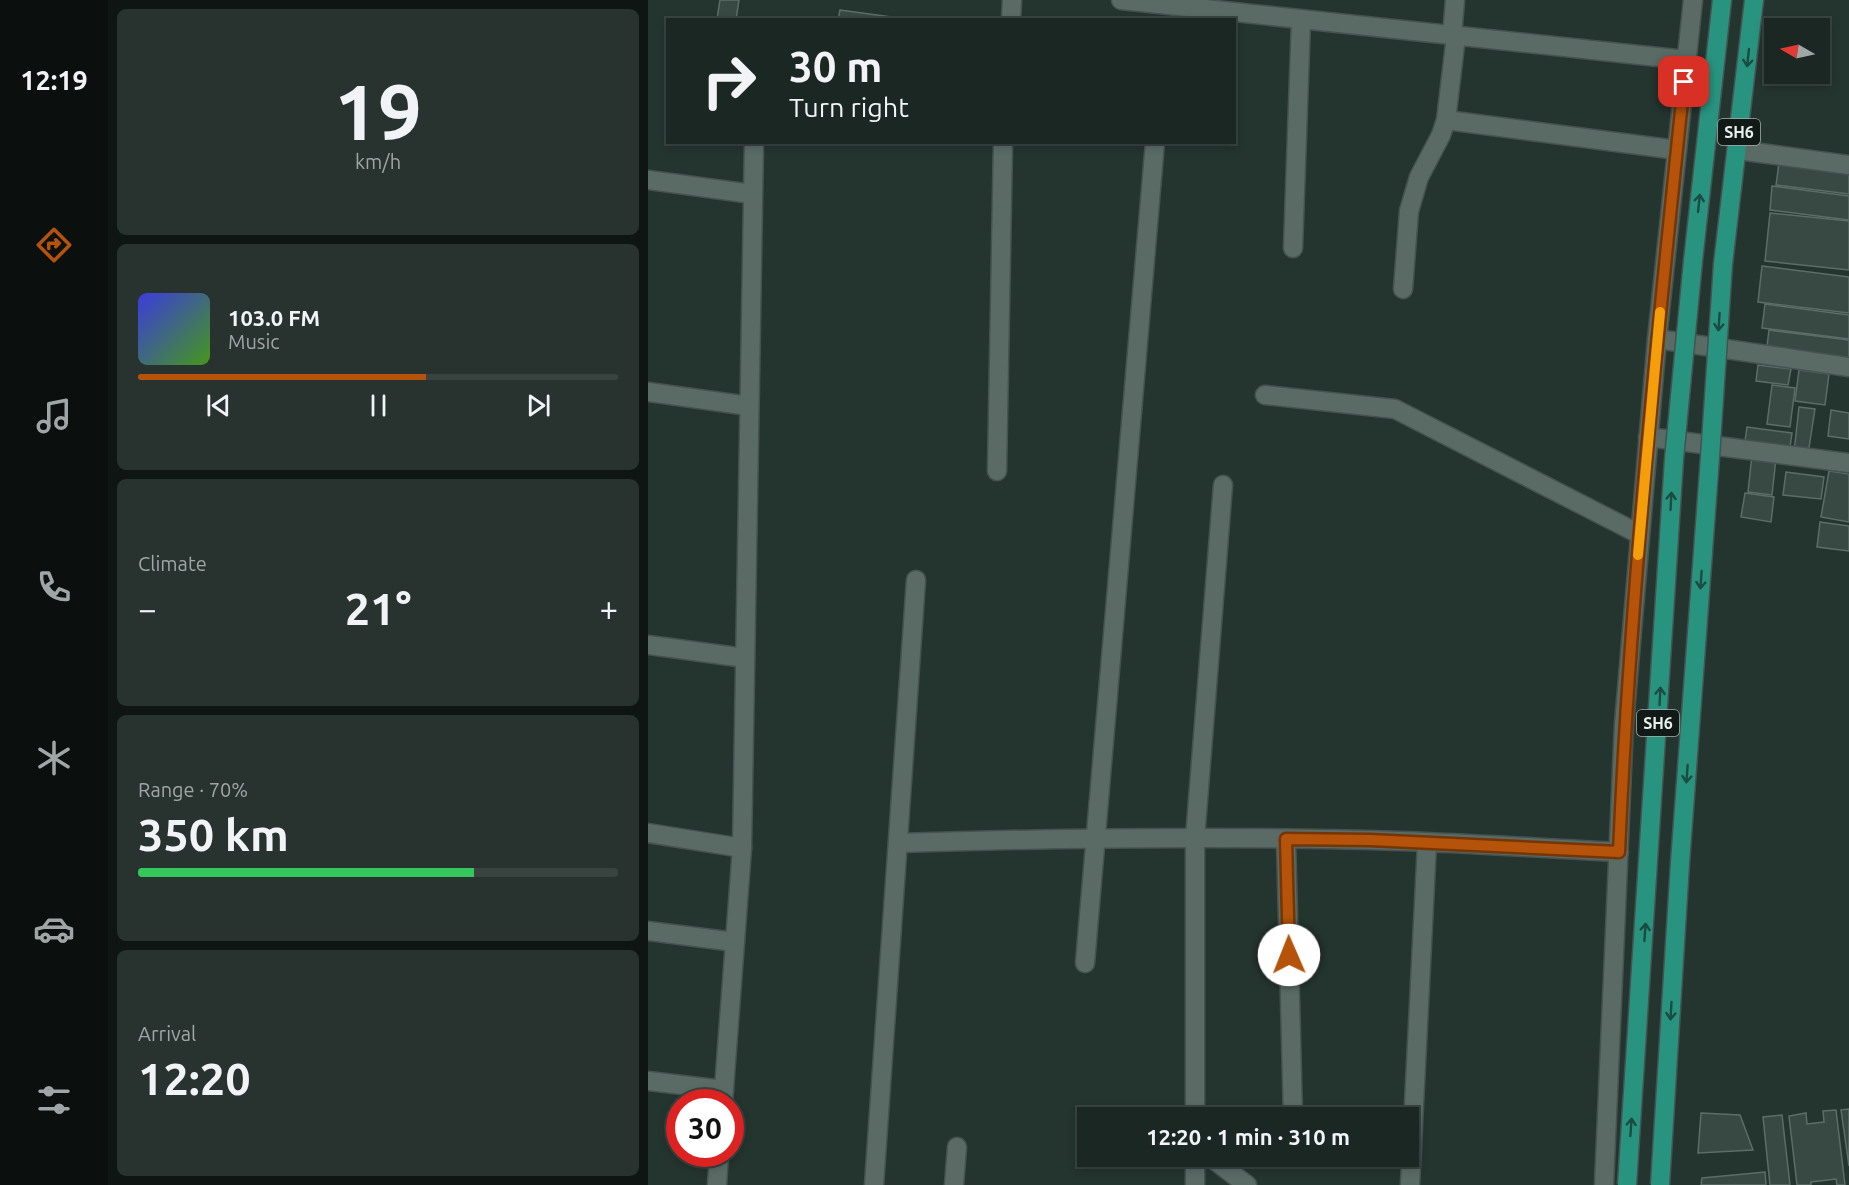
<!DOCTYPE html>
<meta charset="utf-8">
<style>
body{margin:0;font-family:Ubuntu,sans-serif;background:#283330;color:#f1f3f6;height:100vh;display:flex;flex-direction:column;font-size:22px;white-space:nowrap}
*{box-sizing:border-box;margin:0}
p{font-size:20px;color:#a0a5a6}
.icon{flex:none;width:33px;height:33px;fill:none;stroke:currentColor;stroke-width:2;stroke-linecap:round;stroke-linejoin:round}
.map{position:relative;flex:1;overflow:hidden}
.side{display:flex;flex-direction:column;gap:9px;padding:9px;background:#0f1513;width:540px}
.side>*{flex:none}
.guide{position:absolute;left:18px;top:18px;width:570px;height:126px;border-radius:0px;box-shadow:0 3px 9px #0003,0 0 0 2px #394441;background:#1b2723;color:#f1f3f6;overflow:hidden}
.needle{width:39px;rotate:279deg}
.tools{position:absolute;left:1116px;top:18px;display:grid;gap:12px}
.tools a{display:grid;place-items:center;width:66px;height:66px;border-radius:0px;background:#1b2723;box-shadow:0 3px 9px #0003,0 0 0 2px #394441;font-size:30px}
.speed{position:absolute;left:18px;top:1089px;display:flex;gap:12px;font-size:30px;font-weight:700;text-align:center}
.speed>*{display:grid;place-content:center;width:78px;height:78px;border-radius:50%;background:#1b2723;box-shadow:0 3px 9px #0003,0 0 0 2px #394441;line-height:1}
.speed .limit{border:9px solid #d22;background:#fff;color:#111}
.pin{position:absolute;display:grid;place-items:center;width:51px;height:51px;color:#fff;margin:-26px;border-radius:12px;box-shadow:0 3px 9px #0006}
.me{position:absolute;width:66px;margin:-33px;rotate:359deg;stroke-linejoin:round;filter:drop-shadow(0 0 4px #0008)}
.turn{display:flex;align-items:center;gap:21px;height:126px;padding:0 24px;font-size:27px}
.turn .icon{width:78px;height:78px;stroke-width:2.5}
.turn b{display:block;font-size:42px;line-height:51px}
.big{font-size:45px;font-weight:700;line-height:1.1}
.side .widget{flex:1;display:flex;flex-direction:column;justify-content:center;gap:9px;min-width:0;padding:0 21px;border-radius:9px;background:#283330}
.side .dial{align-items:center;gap:0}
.dial b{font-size:78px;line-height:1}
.song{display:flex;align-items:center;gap:18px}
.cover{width:72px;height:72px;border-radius:9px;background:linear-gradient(135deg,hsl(240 70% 55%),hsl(100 70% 35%))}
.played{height:6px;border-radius:3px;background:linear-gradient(90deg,#b45309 60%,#394441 60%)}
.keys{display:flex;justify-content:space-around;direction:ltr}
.heat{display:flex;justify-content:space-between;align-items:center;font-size:33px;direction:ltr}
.charge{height:9px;border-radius:4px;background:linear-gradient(90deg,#34c759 70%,#394441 0)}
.trip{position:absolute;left:429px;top:1107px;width:342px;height:60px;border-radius:0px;background:#1b2723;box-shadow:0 3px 9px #0003,0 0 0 2px #394441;font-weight:700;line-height:60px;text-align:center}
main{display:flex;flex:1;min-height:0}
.tab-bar{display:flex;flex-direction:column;width:108px;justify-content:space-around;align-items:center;background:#0b100e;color:#a0a5a6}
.tab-bar .icon{width:42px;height:42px}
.tab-bar .selected{color:#b45309}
.tab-bar b{font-size:27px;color:#f1f3f6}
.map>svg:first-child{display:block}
</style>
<main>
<nav class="tab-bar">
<b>12:19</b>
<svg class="icon selected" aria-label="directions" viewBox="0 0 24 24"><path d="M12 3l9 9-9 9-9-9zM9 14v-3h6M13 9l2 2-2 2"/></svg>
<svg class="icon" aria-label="music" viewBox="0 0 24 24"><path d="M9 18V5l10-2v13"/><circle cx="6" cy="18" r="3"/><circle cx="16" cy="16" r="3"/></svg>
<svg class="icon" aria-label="phone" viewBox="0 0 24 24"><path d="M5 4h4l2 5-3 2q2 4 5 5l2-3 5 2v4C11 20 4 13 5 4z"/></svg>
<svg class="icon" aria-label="climate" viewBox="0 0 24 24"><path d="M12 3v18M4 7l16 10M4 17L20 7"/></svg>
<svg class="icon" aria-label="car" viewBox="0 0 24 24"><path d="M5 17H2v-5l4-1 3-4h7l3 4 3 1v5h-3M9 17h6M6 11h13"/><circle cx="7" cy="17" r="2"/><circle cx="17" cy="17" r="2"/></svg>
<svg class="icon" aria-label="filters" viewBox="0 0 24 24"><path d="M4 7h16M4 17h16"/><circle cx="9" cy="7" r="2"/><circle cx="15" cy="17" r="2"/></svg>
</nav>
<section class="side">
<div class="widget dial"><b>19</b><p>km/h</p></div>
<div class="widget">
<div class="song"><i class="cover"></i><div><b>103.0 FM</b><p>Music</p></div></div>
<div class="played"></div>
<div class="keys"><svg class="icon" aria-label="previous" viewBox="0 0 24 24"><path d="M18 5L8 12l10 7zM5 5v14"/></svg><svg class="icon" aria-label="pause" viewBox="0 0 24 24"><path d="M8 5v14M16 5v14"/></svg><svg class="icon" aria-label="next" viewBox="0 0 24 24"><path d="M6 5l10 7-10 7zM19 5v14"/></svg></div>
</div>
<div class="widget"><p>Climate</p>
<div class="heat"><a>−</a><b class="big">21°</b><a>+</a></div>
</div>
<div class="widget"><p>Range · 70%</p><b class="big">350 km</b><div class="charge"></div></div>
<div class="widget"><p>Arrival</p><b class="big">12:20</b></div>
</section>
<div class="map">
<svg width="1201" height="1185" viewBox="0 0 1201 1185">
<rect width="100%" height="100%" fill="#24342f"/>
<g fill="#384944" stroke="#5c6d68" stroke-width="1.5">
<polygon points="72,0 91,0 88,20 69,19"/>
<polygon points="192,10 258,19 258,20 190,20"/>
<polygon points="1131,163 1201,171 1201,194 1128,185"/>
<polygon points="1124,186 1201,196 1201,220 1122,210"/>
<polygon points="1122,213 1201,221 1201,270 1117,261"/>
<polygon points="1114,266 1201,277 1201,313 1110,302"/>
<polygon points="1117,304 1201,315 1201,339 1114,328"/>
<polygon points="1121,330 1201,340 1201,365 1118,354"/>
<polygon points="1110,365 1143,369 1140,385 1108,381"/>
<polygon points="1151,370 1181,374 1177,405 1147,401"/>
<polygon points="1124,385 1147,388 1142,427 1119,424"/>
<polygon points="1151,407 1167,409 1160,454 1146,452"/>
<polygon points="1183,410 1201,413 1201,439 1180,436"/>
<polygon points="1099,427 1144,433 1141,454 1096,448"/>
<polygon points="1104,455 1128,458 1124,495 1100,492"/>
<polygon points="1181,471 1201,474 1201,522 1173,517"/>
<polygon points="1138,472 1176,477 1173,499 1135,495"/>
<polygon points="1097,493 1126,497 1123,522 1093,517"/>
<polygon points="1172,522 1201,526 1201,551 1169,547"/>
<polygon points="1201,1109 1201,1166 1193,1110"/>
<polygon points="1188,1110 1197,1185 1189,1185 1188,1179 1163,1182 1163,1185 1149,1185 1141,1116 1158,1113 1159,1124 1176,1122 1175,1111"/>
<polygon points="1053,1113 1092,1115 1105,1150 1050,1153"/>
<polygon points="1134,1115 1142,1185 1122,1185 1115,1117"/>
<polygon points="1117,1172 1118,1185 1053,1185 1054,1178"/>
</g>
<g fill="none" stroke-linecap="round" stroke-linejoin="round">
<g stroke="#45524f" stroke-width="21">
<g id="minor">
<polyline points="473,0 1038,60"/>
<polyline points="363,20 364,0"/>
<polyline points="804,36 807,0"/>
<polyline points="798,120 1029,150"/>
<polyline points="1090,150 1201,165"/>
<polyline points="0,180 104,194"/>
<polyline points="645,248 653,20"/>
<polyline points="755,289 761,211 771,177 793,135 798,120 808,36"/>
<polyline points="1009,339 1201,367"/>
<polyline points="0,392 101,406"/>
<polyline points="617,395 747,409 991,534"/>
<polyline points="1000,437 1201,463"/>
<polyline points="349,471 355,142"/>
<polyline points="0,645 97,658"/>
<polyline points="0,833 94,848"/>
<polyline points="638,839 645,1118"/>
<path d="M250,843C407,838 564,836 722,840C805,842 888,848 971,852"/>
<polyline points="0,931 87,942"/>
<polyline points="437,963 507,142"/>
<polyline points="0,1081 76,1090"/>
<polyline points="75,1102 94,848 106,142"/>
<polyline points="547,1118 547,838 575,485"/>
<polyline points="561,1156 599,1185"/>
<polyline points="69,1185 71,1154"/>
<polyline points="226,1185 268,580"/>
<polyline points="306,1185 309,1147"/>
<polyline points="547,1185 547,1156"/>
<polyline points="762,1185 779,843"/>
</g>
</g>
<g stroke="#45524f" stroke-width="21">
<polyline id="tertiary" points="956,1185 976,724 1009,339 1045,0"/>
</g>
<g stroke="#45524f" stroke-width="21">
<g id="primary">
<polyline points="1045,261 1074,0"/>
<polyline points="1075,264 1106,0"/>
</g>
</g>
<use href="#minor" stroke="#5a6b66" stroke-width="18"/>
<use href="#tertiary" stroke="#5a6b66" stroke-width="18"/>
<use href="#primary" stroke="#289480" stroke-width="18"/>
<g stroke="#45524f" stroke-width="21" stroke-linecap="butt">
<g id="primary-bridge">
<polyline points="979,1185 1026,459 1045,261"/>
<polyline points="1012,1185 1032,863 1062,457 1075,264"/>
</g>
</g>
<use href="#primary-bridge" stroke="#289480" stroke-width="18"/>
</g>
<defs><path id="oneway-shaft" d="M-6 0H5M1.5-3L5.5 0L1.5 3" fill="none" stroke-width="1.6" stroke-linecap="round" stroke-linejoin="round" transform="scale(1.5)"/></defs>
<g stroke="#1b4b41">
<use href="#oneway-shaft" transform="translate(1100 58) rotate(96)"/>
<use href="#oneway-shaft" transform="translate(1051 203) rotate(-84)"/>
<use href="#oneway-shaft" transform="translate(1071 322) rotate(94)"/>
<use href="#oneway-shaft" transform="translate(1023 501) rotate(-87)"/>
<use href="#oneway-shaft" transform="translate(1053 580) rotate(94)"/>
<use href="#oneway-shaft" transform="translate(1012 696) rotate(-87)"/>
<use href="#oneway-shaft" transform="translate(1039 774) rotate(94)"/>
<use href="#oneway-shaft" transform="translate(997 932) rotate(-86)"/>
<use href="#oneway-shaft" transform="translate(1023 1011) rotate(93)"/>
<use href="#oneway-shaft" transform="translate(983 1127) rotate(-86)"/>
</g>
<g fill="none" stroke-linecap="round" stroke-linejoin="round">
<g stroke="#753606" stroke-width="15">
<path id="route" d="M641,955L638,839L722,840L971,852C982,595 1009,338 1036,82"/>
</g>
<use href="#route" stroke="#b45309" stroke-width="10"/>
<polyline stroke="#f59e0b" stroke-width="10" points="990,555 1012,312"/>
</g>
<g text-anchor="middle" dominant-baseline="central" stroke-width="6" stroke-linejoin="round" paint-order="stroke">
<g fill="#121a17" stroke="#a6b0ad" stroke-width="1.5">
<rect x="1070" y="119" width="42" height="26" rx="4.5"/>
<rect x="989" y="710" width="42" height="26" rx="4.5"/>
</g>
<g font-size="16" font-weight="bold" fill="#e6f0ed">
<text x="1091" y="132">SH6</text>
<text x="1010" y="723">SH6</text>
</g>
</g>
</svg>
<div class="tools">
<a><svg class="needle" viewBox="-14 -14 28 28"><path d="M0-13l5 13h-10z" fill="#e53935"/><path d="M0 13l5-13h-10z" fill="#a0a5a6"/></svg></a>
</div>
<div class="speed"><div class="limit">30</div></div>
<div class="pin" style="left:1036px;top:82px;background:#d93025"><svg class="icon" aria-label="arrive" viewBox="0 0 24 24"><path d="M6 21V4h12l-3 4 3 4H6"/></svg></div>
<svg class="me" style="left:641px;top:955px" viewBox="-20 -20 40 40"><circle r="19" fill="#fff"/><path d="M0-13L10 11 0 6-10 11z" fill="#b45309"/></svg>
<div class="trip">12:20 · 1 min · 310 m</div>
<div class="guide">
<div class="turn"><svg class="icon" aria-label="right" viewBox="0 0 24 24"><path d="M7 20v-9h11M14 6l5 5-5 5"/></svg><div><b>30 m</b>Turn right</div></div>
</div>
</div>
</main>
